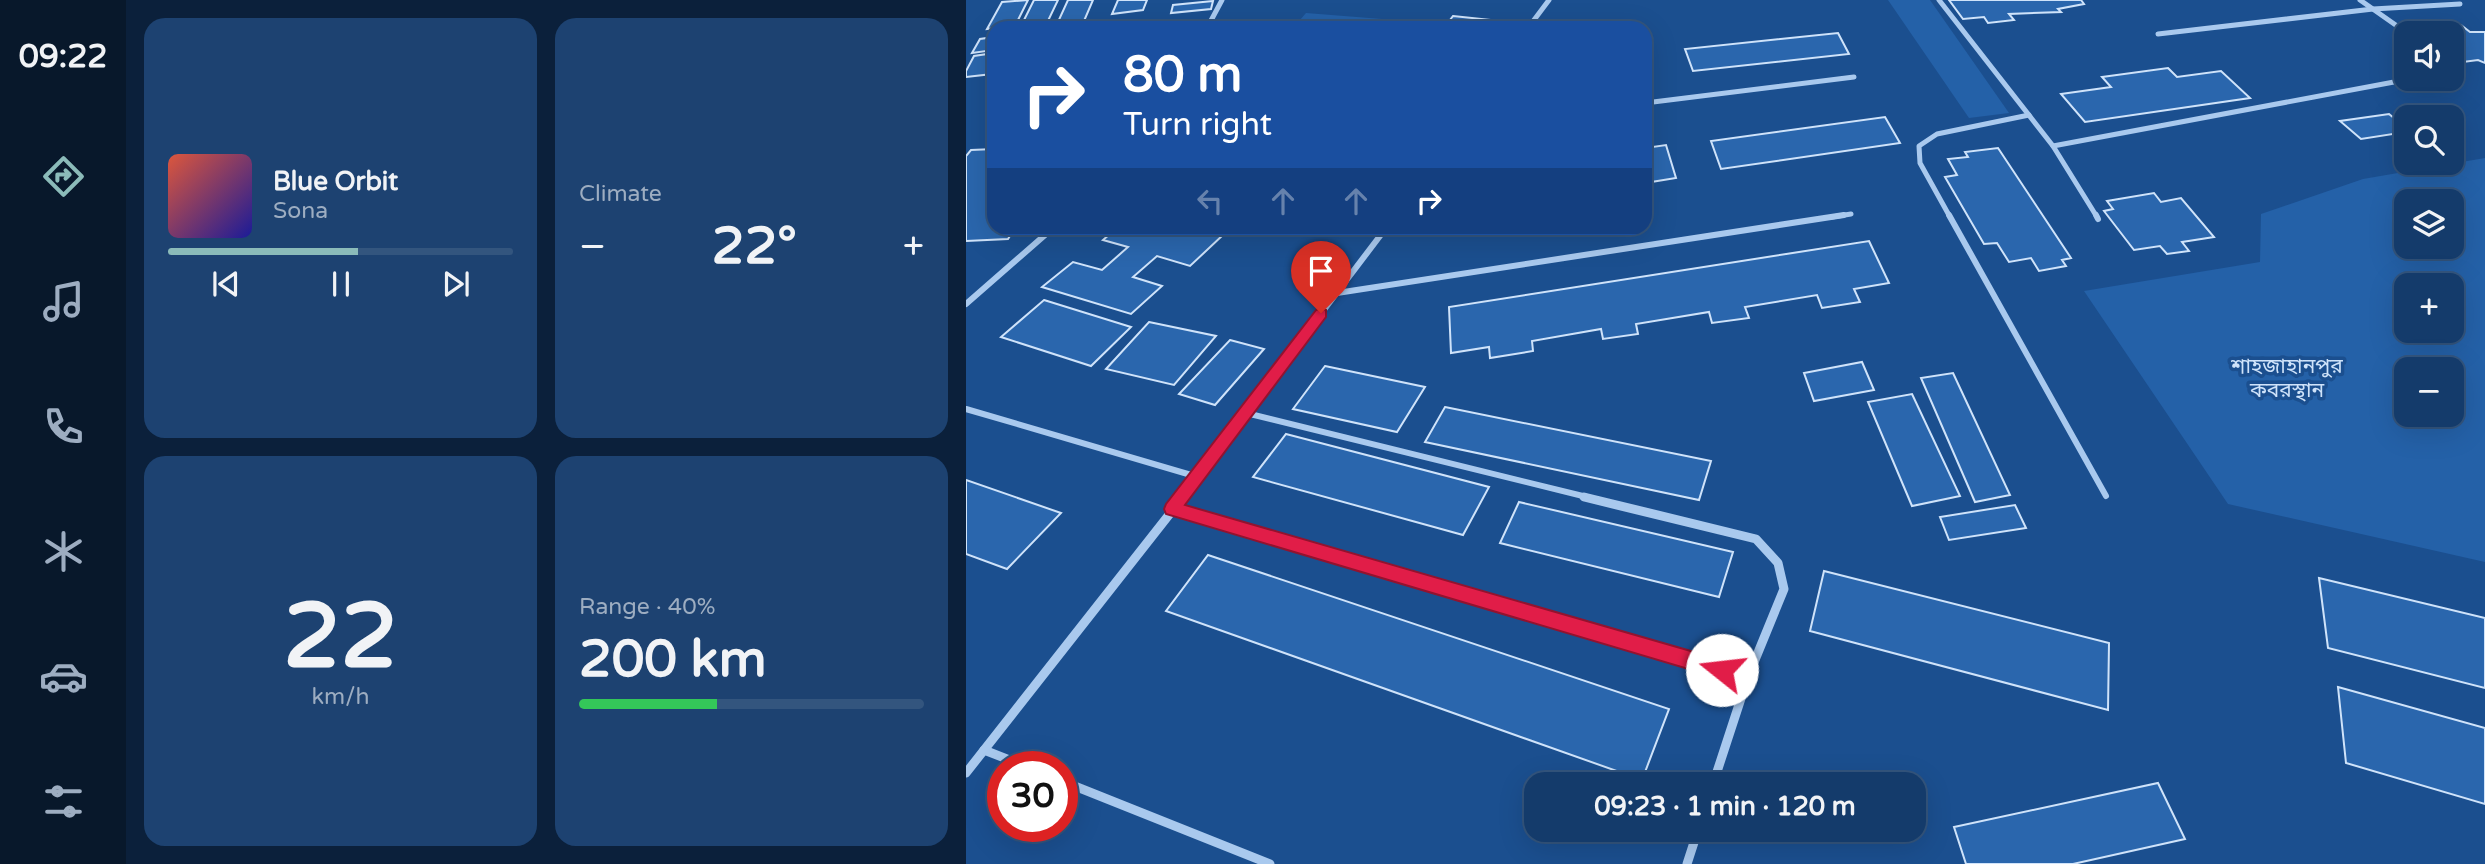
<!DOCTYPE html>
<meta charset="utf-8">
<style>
body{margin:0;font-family:"Varela Round","Noto Sans Bengali",sans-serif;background:#1d4271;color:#f1f3f6;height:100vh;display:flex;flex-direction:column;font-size:26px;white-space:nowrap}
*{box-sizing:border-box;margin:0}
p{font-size:23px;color:#9dadc1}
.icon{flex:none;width:38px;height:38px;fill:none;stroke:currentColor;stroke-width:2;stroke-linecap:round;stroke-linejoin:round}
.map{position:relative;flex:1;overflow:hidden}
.drawer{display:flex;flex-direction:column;gap:18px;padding:18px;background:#0b203b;width:840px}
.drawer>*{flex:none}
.banner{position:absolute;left:21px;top:21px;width:665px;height:214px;border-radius:21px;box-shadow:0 7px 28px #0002,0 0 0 2px #33557e;background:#1a4fa0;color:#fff;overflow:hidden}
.buttons{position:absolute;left:1428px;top:21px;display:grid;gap:14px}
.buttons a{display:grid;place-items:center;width:70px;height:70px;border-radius:14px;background:#143b6b;box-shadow:0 7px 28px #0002,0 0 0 2px #33557e;font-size:35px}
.speed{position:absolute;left:21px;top:751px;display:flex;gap:14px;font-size:35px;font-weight:700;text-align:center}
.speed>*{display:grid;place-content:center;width:91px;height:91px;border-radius:50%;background:#143b6b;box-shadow:0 7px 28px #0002,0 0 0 2px #33557e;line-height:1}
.speed .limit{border:10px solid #d22;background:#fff;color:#111}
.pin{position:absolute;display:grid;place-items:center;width:60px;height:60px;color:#fff;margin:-72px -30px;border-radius:50% 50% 50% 0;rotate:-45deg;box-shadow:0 0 7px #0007}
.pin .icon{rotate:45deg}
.me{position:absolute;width:77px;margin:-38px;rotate:286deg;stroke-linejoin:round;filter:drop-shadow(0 0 5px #0008)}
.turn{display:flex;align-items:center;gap:24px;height:147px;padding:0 21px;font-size:32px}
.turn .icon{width:91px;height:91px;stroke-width:2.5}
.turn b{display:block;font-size:49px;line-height:60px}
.lanes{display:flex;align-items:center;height:66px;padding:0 21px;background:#0003;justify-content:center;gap:35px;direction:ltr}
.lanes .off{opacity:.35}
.big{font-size:52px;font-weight:700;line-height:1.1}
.drawer .card{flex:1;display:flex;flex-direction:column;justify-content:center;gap:10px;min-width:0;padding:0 24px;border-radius:21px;background:#1d4271}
.drawer .dial{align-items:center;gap:0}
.dial b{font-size:91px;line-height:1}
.song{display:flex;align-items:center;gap:21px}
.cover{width:84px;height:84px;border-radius:10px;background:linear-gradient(135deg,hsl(10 70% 55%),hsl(240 70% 35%))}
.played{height:7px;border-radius:4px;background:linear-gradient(90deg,#8bbbb9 55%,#33557e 55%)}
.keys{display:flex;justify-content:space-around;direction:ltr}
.heat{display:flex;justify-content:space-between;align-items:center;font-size:38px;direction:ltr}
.charge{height:10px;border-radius:5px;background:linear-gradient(90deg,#34c759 40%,#33557e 0)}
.drawer .tiles{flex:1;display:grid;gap:18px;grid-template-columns:repeat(2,1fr)}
.trip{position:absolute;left:558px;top:772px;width:402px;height:70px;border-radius:21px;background:#143b6b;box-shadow:0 7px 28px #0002,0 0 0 2px #33557e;font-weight:700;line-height:70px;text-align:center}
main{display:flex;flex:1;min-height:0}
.tab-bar{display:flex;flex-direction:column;width:126px;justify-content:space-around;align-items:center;background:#08182b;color:#9dadc1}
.tab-bar .icon{width:49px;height:49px}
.tab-bar .active{color:#8bbbb9}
.tab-bar b{font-size:32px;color:#f1f3f6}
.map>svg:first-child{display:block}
</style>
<main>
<nav class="tab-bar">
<b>09:22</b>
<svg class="icon active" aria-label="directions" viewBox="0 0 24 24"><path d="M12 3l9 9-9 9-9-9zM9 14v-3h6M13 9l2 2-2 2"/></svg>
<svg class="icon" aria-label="music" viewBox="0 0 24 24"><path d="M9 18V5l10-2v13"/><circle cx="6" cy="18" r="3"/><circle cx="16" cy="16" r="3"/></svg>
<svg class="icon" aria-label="phone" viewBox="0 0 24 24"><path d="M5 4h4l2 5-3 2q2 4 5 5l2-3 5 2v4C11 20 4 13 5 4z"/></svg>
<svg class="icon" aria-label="climate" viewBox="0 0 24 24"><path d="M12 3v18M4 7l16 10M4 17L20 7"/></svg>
<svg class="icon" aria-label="car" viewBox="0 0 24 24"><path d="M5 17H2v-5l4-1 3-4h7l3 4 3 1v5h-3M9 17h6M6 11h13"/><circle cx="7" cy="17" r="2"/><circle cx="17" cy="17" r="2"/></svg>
<svg class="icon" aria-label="filters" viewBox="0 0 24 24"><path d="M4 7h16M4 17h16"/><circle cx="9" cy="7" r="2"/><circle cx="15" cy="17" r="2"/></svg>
</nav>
<section class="drawer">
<div class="tiles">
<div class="card">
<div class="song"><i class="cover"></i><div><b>Blue Orbit</b><p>Sona</p></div></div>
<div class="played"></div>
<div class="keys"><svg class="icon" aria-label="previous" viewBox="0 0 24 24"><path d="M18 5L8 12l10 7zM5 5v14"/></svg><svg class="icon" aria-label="pause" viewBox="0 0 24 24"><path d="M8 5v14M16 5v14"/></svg><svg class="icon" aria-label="next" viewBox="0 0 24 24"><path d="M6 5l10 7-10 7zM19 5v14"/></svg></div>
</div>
<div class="card"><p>Climate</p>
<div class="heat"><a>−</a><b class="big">22°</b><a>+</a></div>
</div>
<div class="card dial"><b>22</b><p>km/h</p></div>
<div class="card"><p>Range · 40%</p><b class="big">200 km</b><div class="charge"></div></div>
</div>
</section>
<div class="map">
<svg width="1519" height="864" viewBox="0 0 1519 864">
<rect width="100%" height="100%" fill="#1b4f8f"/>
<g fill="#2461a8" fill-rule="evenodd">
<polygon points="922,0 964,0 1043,113 1003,118"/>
<polygon points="340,13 454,22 449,28 327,28"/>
<path d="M1519,158V562L1262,504L1118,291L1294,262L1295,214L1397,179ZM1440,201H1486V247H1440ZM1440,285H1486V331H1440ZM1440,369H1486V415H1440Z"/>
</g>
<g fill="#2a66ad" stroke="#cfe3fa" stroke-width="2">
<polygon points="62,0 49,26 21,29 36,2"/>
<polygon points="68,0 92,0 80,25 54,28"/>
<polygon points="102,0 127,0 118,21 91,24"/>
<polygon points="152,0 181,0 177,10 146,14"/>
<polygon points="983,0 1115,0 1118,4 1092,9 1095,12 1043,14 1048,20 1022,23 1018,17 997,19"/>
<polygon points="247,1 245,9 205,13 207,5"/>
<polygon points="487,16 535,21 531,28 478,28"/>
<polygon points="1495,25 1504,32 1519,32 1519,63 1512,60 1497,62 1486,54 1486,33 1457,33 1454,31"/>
<polygon points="872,33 883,54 727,71 719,49"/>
<polygon points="28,37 28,50 6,53 14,39"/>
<polygon points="28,53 26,74 0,77 0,71 8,56"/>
<polygon points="1202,68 1211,77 1255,71 1284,98 1119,122 1095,94 1145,87 1136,77"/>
<polygon points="1423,114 1440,128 1440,132 1395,139 1374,121"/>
<polygon points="919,117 934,143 755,169 745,141"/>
<polygon points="700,145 710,178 679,183 679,148"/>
<polygon points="1032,148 1105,258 1096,260 1100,266 1073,271 1065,258 1043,262 1031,243 1018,244 979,177 991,175 982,159 1002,157 999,152"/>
<polygon points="28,149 28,228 49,228 42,239 0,241 0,156 5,150"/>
<polygon points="1188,193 1195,202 1215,198 1248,237 1216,242 1223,251 1201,254 1194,246 1168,250 1138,211 1147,209 1141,201"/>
<polygon points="151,228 234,228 258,234 224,266 191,256 167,277 196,286 165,314 76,287 107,262 136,270 162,247 137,240"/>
<polygon points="903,241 923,283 888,289 894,302 856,308 851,295 779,307 783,318 746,323 743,312 670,324 672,334 637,339 635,329 566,341 567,351 524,358 523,347 485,353 483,307"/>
<polygon points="78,300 165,327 125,366 35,337"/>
<polygon points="183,322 250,336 208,385 140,369"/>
<polygon points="264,340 298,349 249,405 213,394"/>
<polygon points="896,362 908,390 848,401 838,373"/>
<polygon points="359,366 459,387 431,432 327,409"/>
<polygon points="987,373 1044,495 1009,502 955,378"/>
<polygon points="946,394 994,496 946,506 902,402"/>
<polygon points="479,407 745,461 733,500 459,442"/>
<polygon points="320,434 523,487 497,535 287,477"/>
<polygon points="0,480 95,513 41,569 0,554"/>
<polygon points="553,502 767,552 753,597 534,543"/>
<polygon points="1049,505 1060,528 983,540 974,517"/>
<polygon points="242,555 703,709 676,780 200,611"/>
<polygon points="858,571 1143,643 1142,710 844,631"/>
<polygon points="1353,578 1519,618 1519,688 1362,648"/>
<polygon points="1372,687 1519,728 1519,804 1380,763"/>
<polygon points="1192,783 1219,839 1107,864 1000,864 988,827"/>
</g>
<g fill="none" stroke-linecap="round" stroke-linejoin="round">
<g stroke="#a9c9ee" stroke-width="5">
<polyline points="973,0 1087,146 1444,79"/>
<polyline points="1394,0 1441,33"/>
<polyline points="241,28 256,0"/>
<polyline points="562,28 583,0"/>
<polyline points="1192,34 1407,9 1494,4"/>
<polyline points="1486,65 1492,70"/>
<polyline points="679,103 888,77"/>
<polyline points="1087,146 1131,217"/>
<polyline points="866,217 885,214"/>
<polyline points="984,217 954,163 953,146 971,134 1063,115"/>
</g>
<g stroke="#a9c9ee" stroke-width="6">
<polyline points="983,215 1140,496"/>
<polyline points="1130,215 1132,219"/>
<polyline points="371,293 878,215"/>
<polyline points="0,304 87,228"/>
<polyline points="0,409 232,477"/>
<polyline points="280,413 625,498"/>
<polyline points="215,498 420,228"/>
</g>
<g stroke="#a9c9ee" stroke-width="9">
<polyline points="618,497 790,539 812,563 818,589 782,677 747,784"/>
<polyline points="206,509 782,677"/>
<polyline points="18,750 59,766"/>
<polyline points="0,773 217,497"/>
<polyline points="96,781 304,864"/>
<polyline points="721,864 732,830"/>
</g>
</g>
<polygon fill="#e11d48" stroke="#92132f" stroke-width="2" points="355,308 360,310 360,317 219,505 756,660 763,663 765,670 763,676 756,679 200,514 198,509 200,504 350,310"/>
<g text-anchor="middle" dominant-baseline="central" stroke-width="7" stroke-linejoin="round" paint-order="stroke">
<g font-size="21" fill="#cfe3fa" stroke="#1b4f8f">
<text x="1321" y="366">শাহজাহানপুর<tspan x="1321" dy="24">কবরস্থান</tspan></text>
</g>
</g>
</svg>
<div class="buttons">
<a><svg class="icon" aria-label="sound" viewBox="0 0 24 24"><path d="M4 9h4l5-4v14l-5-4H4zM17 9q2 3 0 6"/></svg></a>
<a><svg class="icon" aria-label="search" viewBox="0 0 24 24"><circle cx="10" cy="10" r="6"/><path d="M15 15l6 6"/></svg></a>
<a><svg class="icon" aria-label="layers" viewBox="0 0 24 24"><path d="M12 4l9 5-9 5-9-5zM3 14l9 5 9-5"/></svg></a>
<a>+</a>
<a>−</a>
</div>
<div class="speed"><div class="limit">30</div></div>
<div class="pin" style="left:355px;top:313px;background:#d93025"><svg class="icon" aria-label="arrive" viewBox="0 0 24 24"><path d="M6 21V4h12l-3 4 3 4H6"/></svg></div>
<svg class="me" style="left:756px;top:670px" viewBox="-20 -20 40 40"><circle r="19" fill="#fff"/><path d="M0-13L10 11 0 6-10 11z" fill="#e11d48"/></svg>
<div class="trip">09:23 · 1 min · 120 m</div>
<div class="banner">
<div class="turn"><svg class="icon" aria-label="right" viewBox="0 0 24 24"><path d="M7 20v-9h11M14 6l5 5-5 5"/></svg><div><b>80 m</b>Turn right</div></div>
<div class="lanes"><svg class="icon off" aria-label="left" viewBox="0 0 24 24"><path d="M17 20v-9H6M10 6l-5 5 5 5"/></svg><svg class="icon off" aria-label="ahead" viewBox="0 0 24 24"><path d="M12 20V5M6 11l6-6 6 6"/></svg><svg class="icon off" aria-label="ahead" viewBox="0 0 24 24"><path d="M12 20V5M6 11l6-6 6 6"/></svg><svg class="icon" aria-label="right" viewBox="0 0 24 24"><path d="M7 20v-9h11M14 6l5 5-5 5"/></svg></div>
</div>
</div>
</main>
